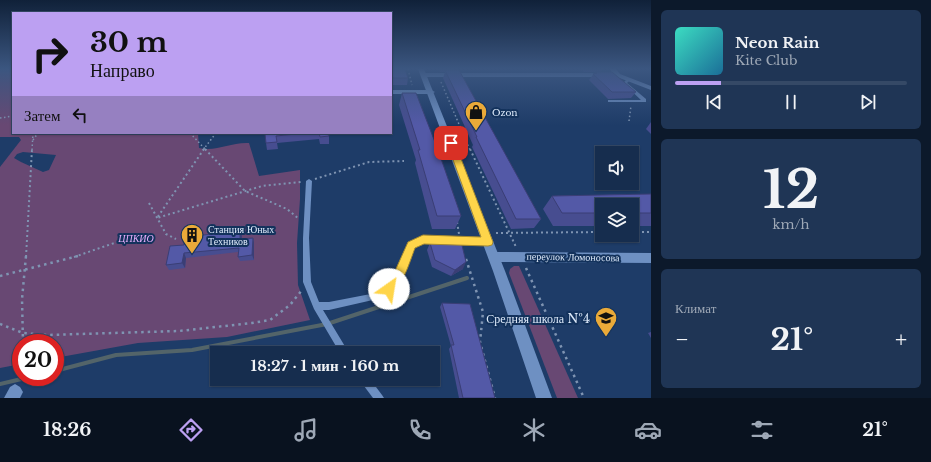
<!DOCTYPE html>
<html lang="ru">
<meta charset="utf-8">
<style>
body{margin:0;font-family:"Libre Baskerville",serif;background:#1f3555;color:#f1f3f6;height:100vh;display:flex;flex-direction:column;font-size:15px;white-space:nowrap}
*{box-sizing:border-box;margin:0}
p{font-size:13px;color:#9ea8b6}
.icon{flex:none;width:22px;height:22px;fill:none;stroke:currentColor;stroke-width:2;stroke-linecap:round;stroke-linejoin:round}
.map{position:relative;flex:1;overflow:hidden}
.side{display:flex;flex-direction:column;gap:10px;padding:10px;background:#0c192b;width:280px}
.side>*{flex:none}
.banner{position:absolute;left:12px;top:12px;width:380px;height:122px;border-radius:0px;box-shadow:0 1px 3px #0004,0 0 0 1px #354966;background:#bca0f2;color:#111;overflow:hidden}
.controls{position:absolute;left:595px;top:146px;display:grid;gap:8px}
.controls a{display:grid;place-items:center;width:44px;height:44px;border-radius:0px;background:#162d4e;box-shadow:0 1px 3px #0004,0 0 0 1px #354966;font-size:20px}
.speed{position:absolute;left:12px;top:334px;display:flex;gap:8px;font-size:20px;font-weight:700;text-align:center}
.speed>*{display:grid;place-content:center;width:52px;height:52px;border-radius:50%;background:#162d4e;box-shadow:0 1px 3px #0004,0 0 0 1px #354966;line-height:1}
.speed .limit{border:6px solid #d22;background:#fff;color:#111}
.pin{position:absolute;display:grid;place-items:center;width:34px;height:34px;color:#fff;margin:-17px;border-radius:8px;box-shadow:0 2px 6px #0006}
.me{position:absolute;width:44px;margin:-22px;rotate:32deg;stroke-linejoin:round;filter:drop-shadow(0 0 3px #0008)}
.turn{display:flex;align-items:center;gap:14px;height:84px;padding:0 12px;font-size:18px}
.turn .icon{width:52px;height:52px;stroke-width:2.5}
.turn b{display:block;font-size:28px;line-height:34px}
.then{display:flex;align-items:center;height:38px;padding:0 12px;background:#0003;gap:8px;font-size:15px}
.big{font-size:30px;font-weight:700;line-height:1.1}
.side .widget{flex:1;display:flex;flex-direction:column;justify-content:center;gap:6px;min-width:0;padding:0 14px;border-radius:6px;background:#1f3555}
.side .dial{align-items:center;gap:0}
.dial b{font-size:52px;line-height:1}
.song{display:flex;align-items:center;gap:12px}
.cover{width:48px;height:48px;border-radius:6px;background:linear-gradient(135deg,hsl(170 70% 55%),hsl(200 70% 35%))}
.played{height:4px;border-radius:2px;background:linear-gradient(90deg,#bca0f2 20%,#354966 20%)}
.keys{display:flex;justify-content:space-around;direction:ltr}
.heat{display:flex;justify-content:space-between;align-items:center;font-size:22px;direction:ltr}
.trip{position:absolute;left:210px;top:346px;width:230px;height:40px;border-radius:0px;background:#162d4e;box-shadow:0 1px 3px #0004,0 0 0 1px #354966;font-weight:700;line-height:40px;text-align:center}
.tab-bar{display:flex;height:64px;justify-content:space-around;align-items:center;background:#09121f;color:#9ea8b6}
.tab-bar .icon{width:28px;height:28px}
.tab-bar .selected{color:#bca0f2}
.tab-bar b{font-size:18px;color:#f1f3f6}
main{display:flex;flex:1;min-height:0}
.map>svg:first-child{display:block}
</style>
<main>
<div class="map">
<svg width="651" height="398" viewBox="0 0 651 398">
<rect width="100%" height="100%" fill="#1e3c68"/>
<g fill="#684873" fill-rule="evenodd">
<path d="M0,69H13V133H198L199,148C217,152 230,142 249,143L259,176L300,170V199L297,243L298,285L310,320L227,337L138,343L55,358V343H21V364L0,368V167L21,140L19,137H0ZM23,152L56,155L49,170L43,172L21,162L14,158L17,154Z"/>
<polygon points="514,266 519,266 578,398 557,398 509,273 510,269"/>
</g>
<g fill="none" stroke-linecap="round" stroke-linejoin="round">
<g stroke="#536469" stroke-width="4">
<polyline points="55,371 116,355 192,350 327,324 467,278"/>
<polyline points="0,384 30,377"/>
</g>
<g stroke="#7f94b2" stroke-width="1.5" stroke-dasharray="1.5 2.5" stroke-linecap="butt">
<polyline points="408,69 412,85"/>
<polyline points="441,82 470,150"/>
<polyline points="0,118 13,116"/>
<polyline points="629,121 631,106"/>
<polyline points="190,133 206,150"/>
<polyline points="33,140 38,133"/>
<polyline points="32,150 33,133"/>
<polyline points="203,150 216,133"/>
</g>
<g stroke="#7f94b2" stroke-width="2" stroke-dasharray="2 3" stroke-linecap="butt">
<polyline points="204,149 157,218 262,186 301,182"/>
<polyline points="205,149 245,191 287,209 299,219"/>
<polyline points="470,149 516,247"/>
<polyline points="315,179 369,162 404,161"/>
<polyline points="149,203 166,234 176,239"/>
<polyline points="457,222 459,234"/>
<polyline points="632,232 651,232"/>
<polyline points="496,233 602,232"/>
<polyline points="26,257 32,149"/>
<polyline points="74,257 120,241"/>
</g>
<g stroke="#7f94b2" stroke-width="2.5" stroke-dasharray="2.5 4" stroke-linecap="butt">
<polyline points="466,259 483,312 480,342 495,398"/>
<polyline points="526,268 584,398"/>
<polyline points="0,276 78,256"/>
<polyline points="0,324 23,333 47,335 179,331 252,323 270,320 290,305 302,290"/>
<polyline points="23,343 22,299 26,256"/>
</g>
<g fill="#6e90c2" fill-rule="evenodd">
<polygon points="628,78 631,79 627,83 646,99 646,102 608,102 608,100 641,100 623,83"/>
<polygon points="309,179 312,181 309,238 311,282 319,302 329,302 381,292 392,282 409,243 423,237 488,239 490,240 491,242 490,244 488,245 423,243 414,247 398,286 386,297 329,310 323,310 349,353 340,353 314,309 303,282 303,238 306,181"/>
<polygon points="360,379 370,379 382,395 384,398 373,398 361,382"/>
</g>
<g fill="#6e90c2" fill-rule="evenodd">
<polygon points="610,69 616,69 620,74 651,86 651,90 617,77 424,77 421,75 424,73 612,73"/>
<polygon points="391,90 431,90 435,92 431,94 391,94"/>
<polygon points="494,252 651,253 651,263 494,262 490,260 488,257 490,254"/>
<polygon points="15,384 20,387 23,392 20,398 4,398 10,387"/>
</g>
<polygon fill="#6e90c2" fill-rule="evenodd" points="418,69 424,69 505,271 552,398 536,398 493,271"/>
</g>
<g fill="#474d90">
<polygon points="391,69 408,78 407,85 392,85 391,79"/>
<polygon points="439,69 453,69 453,70 541,219 534,228 511,229 472,147 473,145 443,78 445,72 440,72"/>
<polygon points="581,69 602,69 600,72 584,72"/>
<polygon points="595,72 636,92 631,98 608,99 589,80"/>
<polygon points="402,93 461,216 455,229 432,229 415,163 416,160 399,105"/>
<polygon points="651,122 651,134 646,129"/>
<polygon points="270,133 328,133 329,136 329,144 320,144 319,139 277,143 278,149 267,150 266,143"/>
<polygon points="651,194 651,226 632,226 632,205 602,205 602,226 553,226 543,209 552,196"/>
<polygon points="240,231 242,236 242,239 253,238 254,243 254,260 240,261 238,257 238,252 186,258 185,268 169,270 166,265 184,245"/>
<polygon points="430,243 463,269 451,276 432,267 427,250"/>
<polygon points="442,303 495,398 459,398 449,349 451,346 440,307"/>
<polygon points="651,332 651,338 648,333"/>
</g>
<g fill="#3a3e75">
<polygon points="240,231 242,236 241,244 240,239"/>
<polygon points="253,238 254,243 254,260 252,255"/>
<polygon points="184,253 186,258 185,268 182,263"/>
<polygon points="466,262 463,269 451,276 455,270"/>
</g>
<g fill="#5359a7" stroke="#3a3e75">
<polygon points="391,69 405,69 408,78 393,78"/>
<polygon points="445,70 459,70 541,219 516,219 476,137 477,137"/>
<polygon points="595,72 612,72 636,92 612,92 593,74 597,73"/>
<polygon points="402,93 416,93 438,150 461,216 437,216 418,150 420,150"/>
<polygon points="270,133 306,133 276,136 277,142 266,143 265,134"/>
<polygon points="319,133 328,133 329,136 320,137"/>
<polygon points="651,194 651,213 632,213 632,205 602,205 602,213 562,213 552,196"/>
<polygon points="240,231 240,239 253,238 252,255 238,257 239,248 184,253 182,263 166,265 170,246 184,245 185,237"/>
<polygon points="461,241 466,262 455,270 435,260 430,243"/>
<polygon points="442,303 470,304 495,398 463,398 451,345 454,345"/>
</g>
<linearGradient id="sky" x2="0" y2="1"><stop stop-color="#102139"/><stop offset="0.55" stop-color="#3b5680"/><stop offset="1" stop-color="#3b5680" stop-opacity="0"/></linearGradient>
<rect width="651" height="125" fill="url(#sky)"/>
<path fill="#ffd54a" stroke="#a68a30" d="M451,140L455,143L493,242L492,245L488,246L424,244L415,248C410,261 402,289 389,294L385,293L383,289L391,280L408,242L423,235L481,237L447,143Z"/>
<defs>
<g id="shop-pin" transform="scale(1.15)"><path d="M0 17L-7.5 6A9.5 9.5 0 1 1 7.5 6Z" fill="#eaaa39" stroke="#13325c"/><path d="M-5-2.5h2.3a2.7 3.5 0 0 1 5.4 0H5L5.5 6h-11ZM-1.5-2.5h3a1.5 2.3 0 0 0-3 0Z" fill="#111"/></g>
<g id="building-pin" transform="scale(1.15)"><path d="M0 17L-7.5 6A9.5 9.5 0 1 1 7.5 6Z" fill="#eaaa39" stroke="#13325c"/><path d="M-4-6H4V6H1V3H-1V6H-4ZM-2.5-4.3h1.7v1.8h-1.7ZM.8-4.3h1.7v1.8H.8ZM-2.5-1h1.7V.8h-1.7ZM.8-1h1.7V.8H.8Z" fill="#111"/></g>
<g id="school-pin" transform="scale(1.15)"><path d="M0 17L-7.5 6A9.5 9.5 0 1 1 7.5 6Z" fill="#eaaa39" stroke="#13325c"/><path d="M0-5L7-2L0 1L-7-2ZM-4 1L0 2.5L4 1V4Q0 6-4 4Z" fill="#111"/></g>
</defs>
<g fill-rule="evenodd">
<use href="#shop-pin" x="476" y="112"/>
<use href="#building-pin" x="192" y="235"/>
<use href="#school-pin" x="606" y="318"/>
</g>
<g text-anchor="middle" dominant-baseline="central" stroke-width="4" stroke-linejoin="round" paint-order="stroke">
<g font-size="9" fill="#dfebfb" stroke="#13325c" text-anchor="start">
<text x="492" y="112">Ozon</text>
</g>
<g font-size="10" fill="#dfebfb" stroke="#13325c" text-anchor="start">
<text x="208" y="229">Станция Юных<tspan x="208" dy="12">Техников</tspan></text>
</g>
<g font-size="10" font-style="italic" fill="#e9aefc" stroke="#13325c">
<text x="136" y="238">ЦПКИО</text>
</g>
<g font-size="10" fill="#dfebfb" stroke="#13325c">
<text transform="translate(573 257) rotate(1)">переулок Ломоносова</text>
</g>
<g font-size="12" fill="#dfebfb" stroke="#13325c" text-anchor="end">
<text x="590" y="318">Средняя школа №4</text>
</g>
</g>
</svg>
<div class="controls">
<a><svg class="icon" aria-label="sound" viewBox="0 0 24 24"><path d="M4 9h4l5-4v14l-5-4H4zM17 9q2 3 0 6"/></svg></a>
<a><svg class="icon" aria-label="layers" viewBox="0 0 24 24"><path d="M12 4l9 5-9 5-9-5zM3 14l9 5 9-5"/></svg></a>
</div>
<div class="speed"><div class="limit">20</div></div>
<div class="pin" style="left:451px;top:143px;background:#d93025"><svg class="icon" aria-label="arrive" viewBox="0 0 24 24"><path d="M6 21V4h12l-3 4 3 4H6"/></svg></div>
<svg class="me" style="left:389px;top:289px" viewBox="-20 -20 40 40"><circle r="19" fill="#fff"/><path d="M0-13L10 11 0 6-10 11z" fill="#ffd54a"/></svg>
<div class="trip">18:27 · 1 мин · 160 m</div>
<div class="banner">
<div class="turn"><svg class="icon" aria-label="right" viewBox="0 0 24 24"><path d="M7 20v-9h11M14 6l5 5-5 5"/></svg><div><b>30 m</b>Направо</div></div>
<div class="then">Затем<svg class="icon" aria-label="left" viewBox="0 0 24 24"><path d="M17 20v-9H6M10 6l-5 5 5 5"/></svg></div>
</div>
</div>
<section class="side">
<div class="widget">
<div class="song"><i class="cover"></i><div><b>Neon Rain</b><p>Kite Club</p></div></div>
<div class="played"></div>
<div class="keys"><svg class="icon" aria-label="previous" viewBox="0 0 24 24"><path d="M18 5L8 12l10 7zM5 5v14"/></svg><svg class="icon" aria-label="pause" viewBox="0 0 24 24"><path d="M8 5v14M16 5v14"/></svg><svg class="icon" aria-label="next" viewBox="0 0 24 24"><path d="M6 5l10 7-10 7zM19 5v14"/></svg></div>
</div>
<div class="widget dial"><b>12</b><p>km/h</p></div>
<div class="widget"><p>Климат</p>
<div class="heat"><a>−</a><b class="big">21°</b><a>+</a></div>
</div>
</section>
</main>
<nav class="tab-bar">
<b>18:26</b>
<svg class="icon selected" aria-label="directions" viewBox="0 0 24 24"><path d="M12 3l9 9-9 9-9-9zM9 14v-3h6M13 9l2 2-2 2"/></svg>
<svg class="icon" aria-label="music" viewBox="0 0 24 24"><path d="M9 18V5l10-2v13"/><circle cx="6" cy="18" r="3"/><circle cx="16" cy="16" r="3"/></svg>
<svg class="icon" aria-label="phone" viewBox="0 0 24 24"><path d="M5 4h4l2 5-3 2q2 4 5 5l2-3 5 2v4C11 20 4 13 5 4z"/></svg>
<svg class="icon" aria-label="climate" viewBox="0 0 24 24"><path d="M12 3v18M4 7l16 10M4 17L20 7"/></svg>
<svg class="icon" aria-label="car" viewBox="0 0 24 24"><path d="M5 17H2v-5l4-1 3-4h7l3 4 3 1v5h-3M9 17h6M6 11h13"/><circle cx="7" cy="17" r="2"/><circle cx="17" cy="17" r="2"/></svg>
<svg class="icon" aria-label="filters" viewBox="0 0 24 24"><path d="M4 7h16M4 17h16"/><circle cx="9" cy="7" r="2"/><circle cx="15" cy="17" r="2"/></svg>
<b>21°</b>
</nav>
